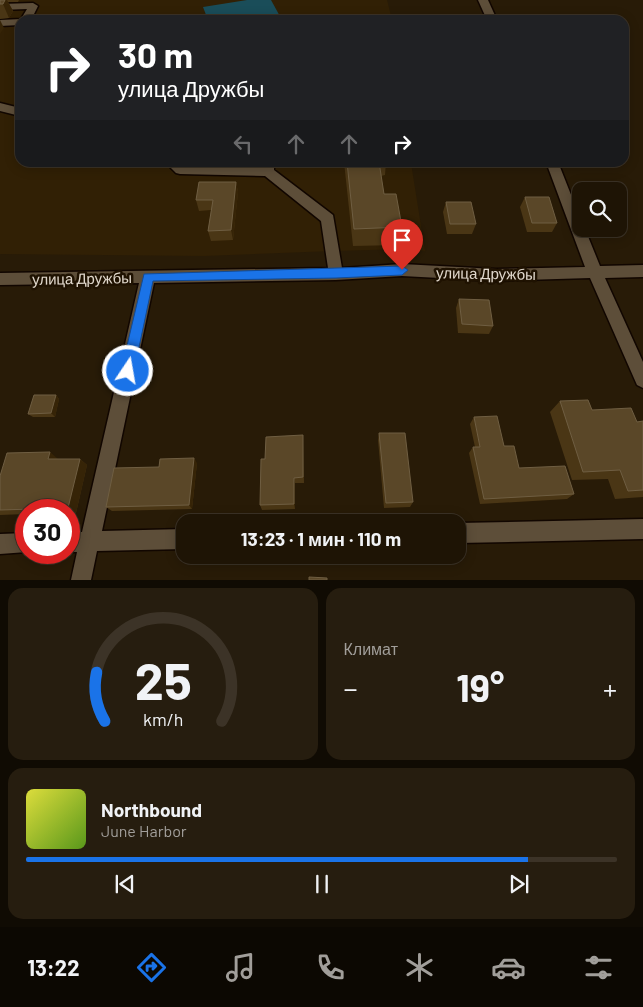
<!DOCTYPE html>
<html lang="ru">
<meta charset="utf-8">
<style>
body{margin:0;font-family:Barlow,sans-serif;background:#261d0f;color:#f1f3f6;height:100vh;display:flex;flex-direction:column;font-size:19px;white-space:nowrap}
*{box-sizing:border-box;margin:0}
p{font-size:16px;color:#a19e9a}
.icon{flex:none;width:28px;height:28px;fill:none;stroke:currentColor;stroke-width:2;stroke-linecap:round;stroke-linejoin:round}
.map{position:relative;height:580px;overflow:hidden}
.drawer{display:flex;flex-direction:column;gap:8px;padding:8px;background:#100b03;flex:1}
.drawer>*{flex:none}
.guide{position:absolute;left:15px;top:15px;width:614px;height:152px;border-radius:15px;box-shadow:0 2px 12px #0003,0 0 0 1px #3c3327;background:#202124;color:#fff;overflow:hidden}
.fabs{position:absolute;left:572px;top:182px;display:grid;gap:10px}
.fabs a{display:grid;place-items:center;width:55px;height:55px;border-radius:10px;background:#1e1405;box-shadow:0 2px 12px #0003,0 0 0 1px #3c3327;font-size:25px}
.speed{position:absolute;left:15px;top:499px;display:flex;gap:10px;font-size:25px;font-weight:700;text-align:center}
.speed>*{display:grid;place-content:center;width:65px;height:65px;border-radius:50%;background:#1e1405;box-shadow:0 2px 12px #0003,0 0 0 1px #3c3327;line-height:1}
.speed .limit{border:8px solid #d22;background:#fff;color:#111}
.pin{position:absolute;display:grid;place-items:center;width:42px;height:42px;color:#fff;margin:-51px -21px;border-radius:50% 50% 50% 0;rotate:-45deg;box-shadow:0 0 5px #0007}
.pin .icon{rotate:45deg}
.me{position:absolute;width:55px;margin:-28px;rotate:12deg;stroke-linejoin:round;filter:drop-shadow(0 0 4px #0008)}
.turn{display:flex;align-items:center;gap:18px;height:105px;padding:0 20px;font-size:22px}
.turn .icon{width:65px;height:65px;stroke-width:2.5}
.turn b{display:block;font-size:35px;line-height:42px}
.lanes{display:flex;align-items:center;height:48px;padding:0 20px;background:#0003;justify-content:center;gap:25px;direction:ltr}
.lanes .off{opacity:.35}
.big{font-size:38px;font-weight:700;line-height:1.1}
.drawer .tile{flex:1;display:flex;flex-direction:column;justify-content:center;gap:8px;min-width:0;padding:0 18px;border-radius:15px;background:#261d0f}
.drawer .dial{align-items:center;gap:0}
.dial svg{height:130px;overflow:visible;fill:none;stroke:#3c3327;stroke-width:7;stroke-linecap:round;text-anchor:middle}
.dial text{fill:#f1f3f6;stroke:none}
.song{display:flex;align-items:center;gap:15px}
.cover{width:60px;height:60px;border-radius:8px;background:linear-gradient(135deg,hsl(60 70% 55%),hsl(90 70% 35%))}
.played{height:5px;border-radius:2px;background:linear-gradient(90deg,#1a73e8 85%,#3c3327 85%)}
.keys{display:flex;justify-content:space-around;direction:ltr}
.heat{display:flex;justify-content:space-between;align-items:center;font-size:28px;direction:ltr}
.drawer .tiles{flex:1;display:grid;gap:8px;grid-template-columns:1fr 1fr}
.tile:last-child{grid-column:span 2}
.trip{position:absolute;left:176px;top:514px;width:290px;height:50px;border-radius:15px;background:#1e1405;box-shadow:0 2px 12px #0003,0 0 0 1px #3c3327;font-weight:700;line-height:50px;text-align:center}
.menu{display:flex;height:80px;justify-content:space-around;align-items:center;background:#0c0802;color:#a19e9a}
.menu .icon{width:35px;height:35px}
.menu .current{color:#1a73e8}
.menu b{font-size:22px;color:#f1f3f6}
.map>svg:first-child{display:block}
</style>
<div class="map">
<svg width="643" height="580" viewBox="0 0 643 580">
<rect width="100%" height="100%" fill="#281b07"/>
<polygon fill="#312005" points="0,0 387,0 392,20 20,20 20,162 411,163 425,251 408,249 332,251 204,256 0,254"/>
<polygon fill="#1a4d59" points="247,0 271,0 282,20 208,20 203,7"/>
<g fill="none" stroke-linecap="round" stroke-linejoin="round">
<g stroke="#110600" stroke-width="3">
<g id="minor">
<polygon points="478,0 488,0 497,20 487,20"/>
<polygon points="33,3 38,6 31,20 20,20 20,25 0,26 0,20 21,19 27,9 0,10 0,4"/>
<polygon points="0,103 20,108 20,116 0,111"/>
<polygon points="165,162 179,162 183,166 262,167 262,162 274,162 274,170 333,215 342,268 402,264 496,269 585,267 546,162 558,162 581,220 581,229 585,229 600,266 643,265 643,277 605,278 643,362 643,388 637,385 590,278 496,281 402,276 336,280 154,283 102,531 185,529 185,549 97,551 91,580 71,580 77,552 69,552 69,532 82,532 139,283 0,285 0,273 328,268 321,221 265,176 180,174 176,173"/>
<polygon points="643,519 643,539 458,543 458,523"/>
<polygon points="26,533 27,552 0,554 0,534"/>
</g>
</g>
<use href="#minor" fill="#5d4e39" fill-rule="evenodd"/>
</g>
<g fill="#4a3615">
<polygon points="0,0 19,0 18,2 8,2 13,11 9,18 0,19"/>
<polygon points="344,162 386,162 385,175 381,176 384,194 402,227 399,245 353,246"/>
<polygon points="236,182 238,192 233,240 211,241 208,231 211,210 199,211 196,200"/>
<polygon points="525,197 557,223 552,232 527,232 520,207"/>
<polygon points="446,202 476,224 472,234 447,234 443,212"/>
<polygon points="459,299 493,326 489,334 458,333 456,308"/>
<polygon points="56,395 59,399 55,417 33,417 28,414"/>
<polygon points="560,401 637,422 643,421 643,497 615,499 608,479 572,480 550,412"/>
<polygon points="474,417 504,446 519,468 574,494 567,499 480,504 469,453 473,447 475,447 470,424"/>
<polygon points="379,433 413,502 410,507 384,508 378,440"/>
<polygon points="303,435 304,483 295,483 295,509 262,510 260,505 265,459"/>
<polygon points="58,459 80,459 87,465 76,513 69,513 69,510 26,510 26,514 0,515 0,476"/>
<polygon points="197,463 192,509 112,511 106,507 159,467"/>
</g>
<g fill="#362407">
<polygon points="5,0 7,0 13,11 9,18 3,4"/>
<polygon points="0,20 4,28 0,34"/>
<polygon points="236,182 238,192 233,240 231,230"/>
<polygon points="56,395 59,399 55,417 51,413"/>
<polygon points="50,452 58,459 48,459"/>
<polygon points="194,458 197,463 192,509 189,505"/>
<polygon points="80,459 87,465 76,513 68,508"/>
<polygon points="294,478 295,483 295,509 294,504"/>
</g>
<g fill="#5a4728" stroke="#6f5e42">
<polygon points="0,0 5,0 3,4 0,4"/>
<polygon points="347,162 379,162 384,194 396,194 402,227 354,229"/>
<polygon points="199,182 236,182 231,230 208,231 213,200 196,200"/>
<polygon points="525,197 549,197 557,223 532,223"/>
<polygon points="446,202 471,202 476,224 450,224"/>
<polygon points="459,299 489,300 493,326 462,324"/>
<polygon points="34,395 56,395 51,413 28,414"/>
<polygon points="588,400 592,410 631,408 637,422 643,421 643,490 628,491 620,470 583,472 560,401"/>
<polygon points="497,416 504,446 514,446 519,468 565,466 574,494 484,499 473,447 480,447 474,417"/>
<polygon points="379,433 405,433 413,502 386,503"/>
<polygon points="303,435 303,477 294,478 294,504 260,505 261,459 265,459 266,437"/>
<polygon points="50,452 48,459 80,459 68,508 0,510 0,476 7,453"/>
<polygon points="194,458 189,505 106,507 114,468 159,467 160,459"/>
<polygon points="309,577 327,578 327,580 309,580"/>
</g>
<polygon fill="#1a73e8" stroke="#114b97" points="402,266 408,270 402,275 336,278 153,281 134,371 132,375 128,377 123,375 121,371 144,274"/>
<g text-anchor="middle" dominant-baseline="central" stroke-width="5" stroke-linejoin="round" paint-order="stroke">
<g font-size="15" fill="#e0d7cb" stroke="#1f1201">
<text transform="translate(486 273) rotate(1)">улица Дружбы</text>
<text transform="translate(82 278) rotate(-1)">улица Дружбы</text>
</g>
</g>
</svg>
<div class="fabs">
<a><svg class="icon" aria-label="search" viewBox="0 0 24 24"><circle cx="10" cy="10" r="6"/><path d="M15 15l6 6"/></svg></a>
</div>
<div class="speed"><div class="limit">30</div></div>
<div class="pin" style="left:402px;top:270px;background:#d93025"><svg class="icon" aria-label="arrive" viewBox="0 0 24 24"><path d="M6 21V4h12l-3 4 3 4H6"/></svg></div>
<svg class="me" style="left:128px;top:371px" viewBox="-20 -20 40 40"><circle r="17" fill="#1a73e8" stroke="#fff" stroke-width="3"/><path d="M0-11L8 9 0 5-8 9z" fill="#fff"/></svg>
<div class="trip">13:23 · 1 мин · 110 m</div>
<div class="guide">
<div class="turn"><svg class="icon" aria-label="right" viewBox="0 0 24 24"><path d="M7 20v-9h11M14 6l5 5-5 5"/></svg><div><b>30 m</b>улица Дружбы</div></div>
<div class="lanes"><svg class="icon off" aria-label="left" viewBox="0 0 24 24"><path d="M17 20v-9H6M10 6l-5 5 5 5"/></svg><svg class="icon off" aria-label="ahead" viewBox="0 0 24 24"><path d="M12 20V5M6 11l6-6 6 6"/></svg><svg class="icon off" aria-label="ahead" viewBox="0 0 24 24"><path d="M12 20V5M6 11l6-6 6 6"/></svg><svg class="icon" aria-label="right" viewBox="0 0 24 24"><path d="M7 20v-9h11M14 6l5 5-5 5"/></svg></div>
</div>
</div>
<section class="drawer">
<div class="tiles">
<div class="tile dial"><svg viewBox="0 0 100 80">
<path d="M14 69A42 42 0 1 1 86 69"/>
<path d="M14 69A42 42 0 0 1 9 39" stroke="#1a73e8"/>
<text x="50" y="56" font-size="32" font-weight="700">25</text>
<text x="50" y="72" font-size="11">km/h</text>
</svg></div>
<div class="tile"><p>Климат</p>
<div class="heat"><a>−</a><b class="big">19°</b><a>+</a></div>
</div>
<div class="tile">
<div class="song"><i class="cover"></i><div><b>Northbound</b><p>June Harbor</p></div></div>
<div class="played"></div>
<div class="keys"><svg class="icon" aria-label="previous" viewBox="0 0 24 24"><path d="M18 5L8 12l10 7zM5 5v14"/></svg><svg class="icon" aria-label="pause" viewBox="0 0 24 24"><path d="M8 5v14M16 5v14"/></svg><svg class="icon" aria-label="next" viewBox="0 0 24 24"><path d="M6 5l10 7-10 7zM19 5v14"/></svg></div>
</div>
</div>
</section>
<nav class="menu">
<b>13:22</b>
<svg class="icon current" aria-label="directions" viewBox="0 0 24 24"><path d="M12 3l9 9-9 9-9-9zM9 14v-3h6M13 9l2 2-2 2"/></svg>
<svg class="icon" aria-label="music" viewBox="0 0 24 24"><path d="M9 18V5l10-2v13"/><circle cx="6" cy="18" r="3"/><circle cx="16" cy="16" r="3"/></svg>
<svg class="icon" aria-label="phone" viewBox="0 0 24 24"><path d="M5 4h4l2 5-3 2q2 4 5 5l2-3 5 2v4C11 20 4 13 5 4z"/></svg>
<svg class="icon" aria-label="climate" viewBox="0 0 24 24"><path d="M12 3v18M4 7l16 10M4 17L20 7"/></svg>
<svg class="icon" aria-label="car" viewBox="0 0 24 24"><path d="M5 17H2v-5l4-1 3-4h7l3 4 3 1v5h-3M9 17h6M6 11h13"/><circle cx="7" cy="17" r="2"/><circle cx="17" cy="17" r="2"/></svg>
<svg class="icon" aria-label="filters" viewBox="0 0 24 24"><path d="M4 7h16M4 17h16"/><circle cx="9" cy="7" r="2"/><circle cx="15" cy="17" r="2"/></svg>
</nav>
